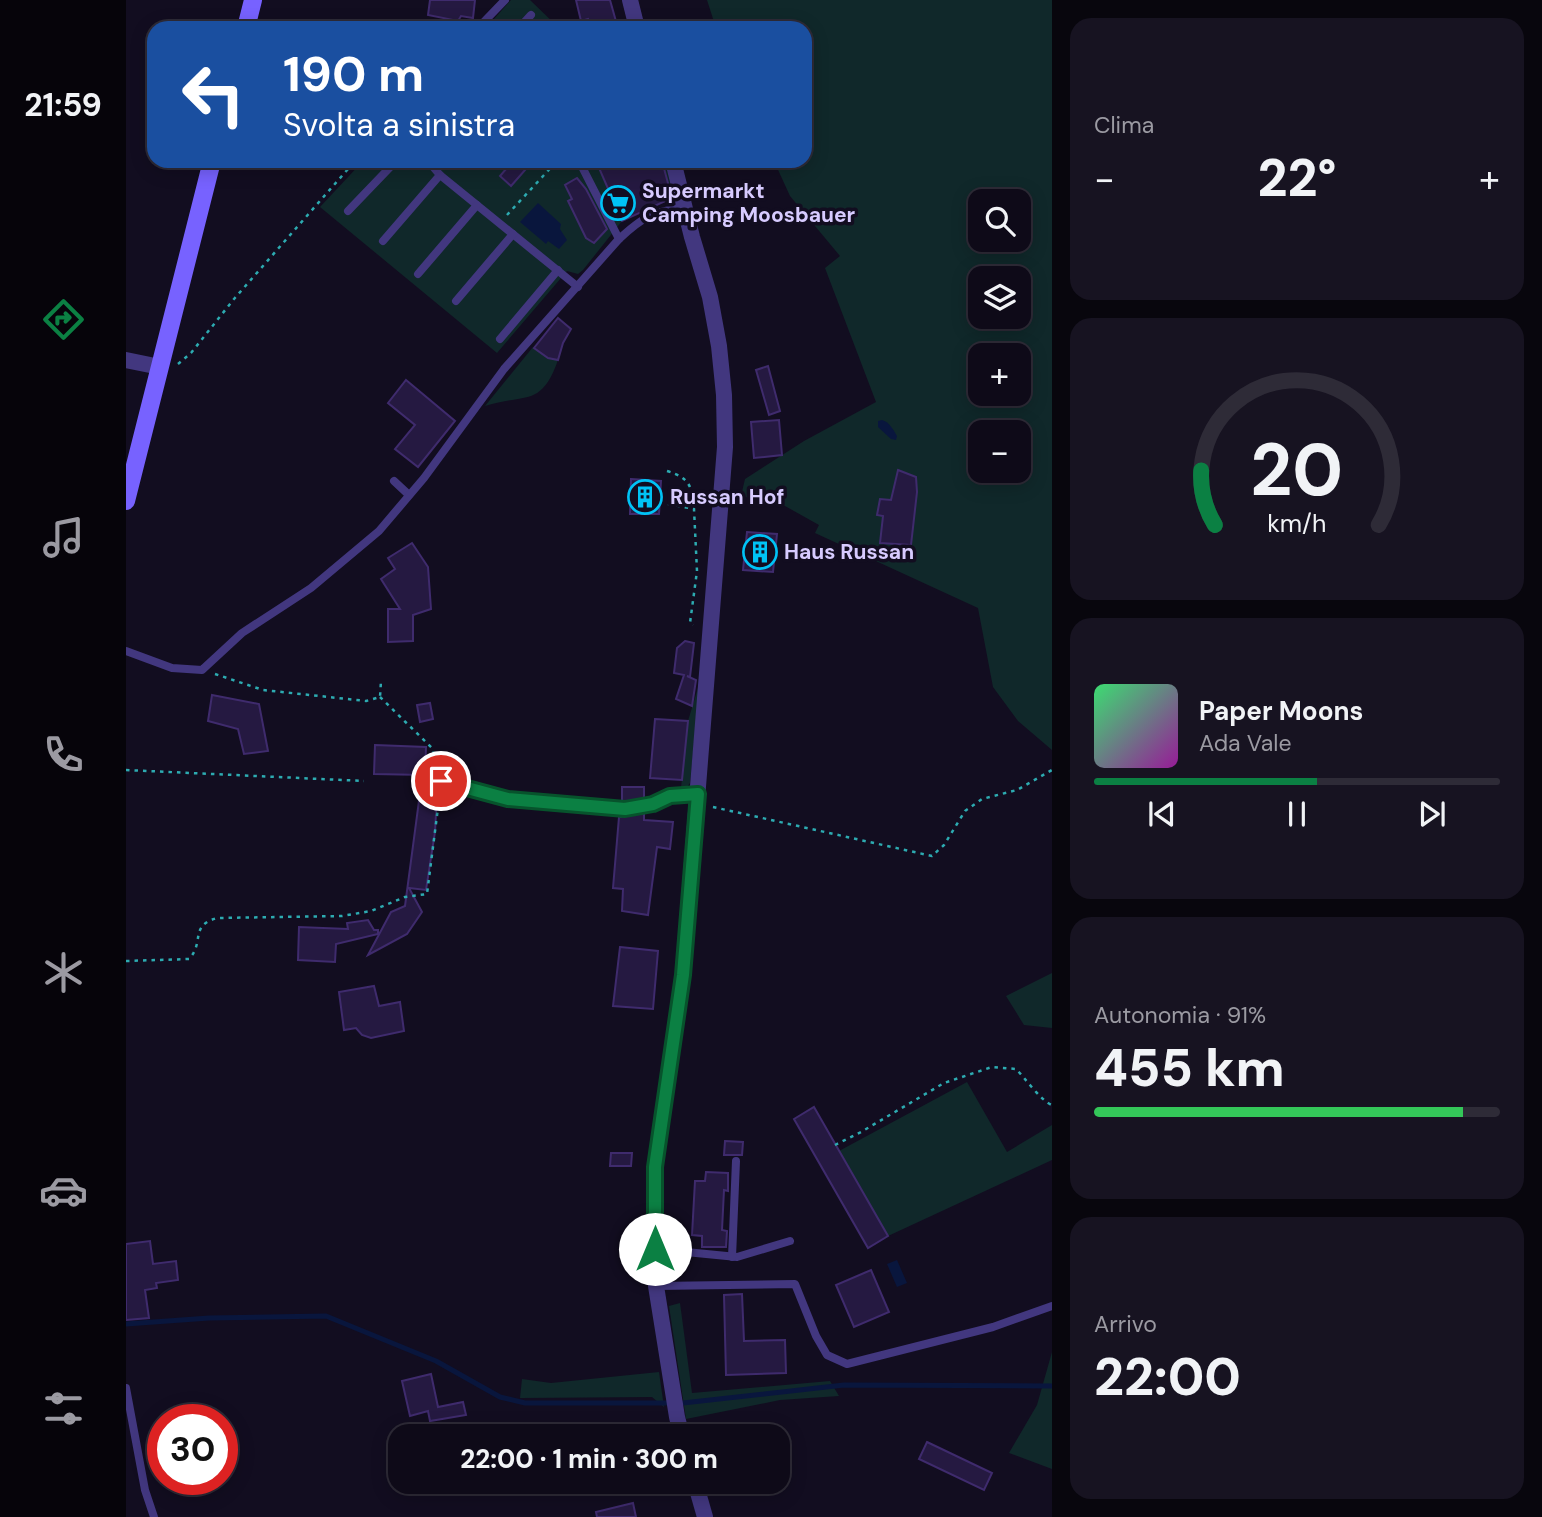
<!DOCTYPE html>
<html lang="it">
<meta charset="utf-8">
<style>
body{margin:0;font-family:"DM Sans",sans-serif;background:#171321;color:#f1f3f6;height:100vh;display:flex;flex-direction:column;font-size:26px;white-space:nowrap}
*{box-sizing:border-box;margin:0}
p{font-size:23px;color:#9b9aa2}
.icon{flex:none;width:38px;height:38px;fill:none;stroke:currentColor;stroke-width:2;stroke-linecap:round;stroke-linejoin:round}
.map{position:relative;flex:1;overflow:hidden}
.panel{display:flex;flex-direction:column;gap:18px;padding:18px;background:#08060d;width:490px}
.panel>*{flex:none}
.guide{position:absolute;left:21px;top:21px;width:665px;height:147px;border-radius:21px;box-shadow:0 4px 18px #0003,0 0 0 2px #2e2b37;background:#1a4fa0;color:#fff;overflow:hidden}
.tools{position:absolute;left:842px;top:189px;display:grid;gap:14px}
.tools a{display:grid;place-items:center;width:63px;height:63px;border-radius:14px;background:#0e0a18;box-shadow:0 4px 18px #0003,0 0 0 2px #2e2b37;font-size:35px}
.speed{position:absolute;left:21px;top:1404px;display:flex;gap:14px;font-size:35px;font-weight:700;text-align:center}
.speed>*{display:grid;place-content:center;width:91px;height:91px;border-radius:50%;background:#0e0a18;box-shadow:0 4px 18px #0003,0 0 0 2px #2e2b37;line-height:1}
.speed .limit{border:10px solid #d22;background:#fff;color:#111}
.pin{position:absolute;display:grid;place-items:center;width:60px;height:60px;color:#fff;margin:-30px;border:4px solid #fff;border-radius:50%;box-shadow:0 2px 7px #0007}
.me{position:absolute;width:77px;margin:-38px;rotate:0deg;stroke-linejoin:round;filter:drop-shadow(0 0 5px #0008)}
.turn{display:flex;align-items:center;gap:24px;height:147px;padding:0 21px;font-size:32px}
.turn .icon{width:91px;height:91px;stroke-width:2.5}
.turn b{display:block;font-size:49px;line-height:60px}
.big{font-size:52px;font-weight:800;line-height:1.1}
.panel .tile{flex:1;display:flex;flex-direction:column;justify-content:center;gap:10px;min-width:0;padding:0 24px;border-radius:21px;background:#171321}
.panel .dial{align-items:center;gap:0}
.dial svg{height:182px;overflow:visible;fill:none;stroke:#2e2b37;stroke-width:7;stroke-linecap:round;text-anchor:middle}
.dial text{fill:#f1f3f6;stroke:none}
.song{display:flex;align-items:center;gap:21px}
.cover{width:84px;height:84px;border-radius:10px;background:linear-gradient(135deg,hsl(140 70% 55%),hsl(300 70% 35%))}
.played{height:7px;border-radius:4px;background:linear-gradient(90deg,#0b8043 55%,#2e2b37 55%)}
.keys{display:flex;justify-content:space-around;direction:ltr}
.heat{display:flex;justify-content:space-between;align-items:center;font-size:38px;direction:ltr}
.charge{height:10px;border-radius:5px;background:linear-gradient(90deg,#34c759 91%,#2e2b37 0)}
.trip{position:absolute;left:262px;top:1424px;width:402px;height:70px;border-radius:21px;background:#0e0a18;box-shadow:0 4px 18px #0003,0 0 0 2px #2e2b37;font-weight:800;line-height:70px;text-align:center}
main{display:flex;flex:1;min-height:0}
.tab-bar{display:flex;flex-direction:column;width:126px;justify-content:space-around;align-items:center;background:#06040a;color:#9b9aa2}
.tab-bar .icon{width:49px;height:49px}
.tab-bar .on{color:#0b8043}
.tab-bar b{font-size:32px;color:#f1f3f6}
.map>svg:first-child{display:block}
</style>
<main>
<nav class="tab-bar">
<b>21:59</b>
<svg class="icon on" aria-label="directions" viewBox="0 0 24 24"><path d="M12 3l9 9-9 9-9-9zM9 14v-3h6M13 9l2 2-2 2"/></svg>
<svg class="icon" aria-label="music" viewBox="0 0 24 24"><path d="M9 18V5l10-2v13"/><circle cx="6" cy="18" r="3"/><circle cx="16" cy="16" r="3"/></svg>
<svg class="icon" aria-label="phone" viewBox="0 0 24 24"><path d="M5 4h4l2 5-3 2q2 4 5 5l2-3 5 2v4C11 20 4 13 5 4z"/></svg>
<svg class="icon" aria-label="climate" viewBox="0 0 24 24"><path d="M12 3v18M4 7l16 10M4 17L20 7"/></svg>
<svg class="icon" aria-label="car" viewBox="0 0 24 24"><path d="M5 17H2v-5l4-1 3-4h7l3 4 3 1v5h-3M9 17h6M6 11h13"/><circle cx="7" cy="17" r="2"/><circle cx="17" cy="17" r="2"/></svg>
<svg class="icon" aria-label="filters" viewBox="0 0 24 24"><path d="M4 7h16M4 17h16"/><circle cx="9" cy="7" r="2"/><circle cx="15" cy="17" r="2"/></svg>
</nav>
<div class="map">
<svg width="926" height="1517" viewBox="0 0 926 1517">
<rect width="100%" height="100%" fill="#120d20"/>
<g fill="#10282a" fill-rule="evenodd">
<polygon points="385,0 404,0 433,28 360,28"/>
<path d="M581,0H926V750L892,721L867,687L852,608L689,533L693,525L659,506L615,496L619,479L678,441L750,402L699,268L714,256L664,196L648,161H679V28H590ZM854,201H892V240H854ZM854,278H892V317H854ZM854,355H892V394H854ZM854,432H892V471H854Z"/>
<polygon points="237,161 536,161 554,195 496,221 457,270 452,274 441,271 371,353 194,207"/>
<path d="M407,347L422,358L432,360C415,408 400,393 359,406Z"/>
<polygon points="574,681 564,783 561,787 555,788 562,721"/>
<polygon points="926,973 926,1028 898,1025 880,996"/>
<polygon points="841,1082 881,1152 926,1125 926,1160 762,1236 713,1151"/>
<polygon points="554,1303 566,1393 704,1381 713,1396 654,1400 560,1419 543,1306"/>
<polygon points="926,1352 926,1469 883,1453 911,1405"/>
<polygon points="533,1372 538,1407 526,1397 394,1398 396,1379 425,1383"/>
</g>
<g fill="#09163d">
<polygon points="412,203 435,224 434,229 441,240 433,249 422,241 420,244 394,222"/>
<path d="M756,420C763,422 767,429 771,436L770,440L765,439L752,427V421Z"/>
<polygon points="771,1260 781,1283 771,1287 761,1264"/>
</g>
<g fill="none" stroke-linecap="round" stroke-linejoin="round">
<g stroke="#09163d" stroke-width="5">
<polyline points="0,1324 83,1318 200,1316 310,1361 374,1397 399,1403 540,1403"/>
<polyline points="557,1403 718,1385 926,1386"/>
</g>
</g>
<g fill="#251941" stroke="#3f2b6d" stroke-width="2">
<polygon points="304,0 349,0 347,18 335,16 332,21 302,15"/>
<polygon points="450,0 484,0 491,25 464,28 462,19 455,21"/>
<polygon points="387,161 407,161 385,186 374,176"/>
<polygon points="470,161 536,161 546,198 496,221"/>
<polygon points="451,178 460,189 481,229 468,243 460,238 442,201 446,199 439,185"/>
<polygon points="432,318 445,329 437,343 432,360 422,358 408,348"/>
<polygon points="642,366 654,411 643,415 630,370"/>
<polygon points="280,380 329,421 292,467 269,449 289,425 262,403"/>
<polygon points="653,420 656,455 628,458 625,422"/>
<polygon points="772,470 790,477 791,492 785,545 754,543 757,516 751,515 754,499 765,500"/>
<polygon points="505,479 535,481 533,514 504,514"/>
<polygon points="621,532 651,534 647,572 617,570"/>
<polygon points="286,543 302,567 305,609 287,615 287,641 262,642 262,609 274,609 255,579 269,569 262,558"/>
<polygon points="559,641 568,643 564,677 561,676 570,680 566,706 550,699 558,675 548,673 551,648"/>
<polygon points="86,695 133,704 142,751 118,754 112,729 82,721"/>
<polygon points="304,703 307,719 294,722 291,705"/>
<polygon points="529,719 562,721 556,780 524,778"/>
<polygon points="249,745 300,747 299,775 248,774"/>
<polygon points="496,787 518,787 518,800 496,802"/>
<polygon points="294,793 311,795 309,832 300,890 283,888 296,912 281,934 242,955 265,912 279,906"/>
<polygon points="518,813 518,820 547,822 544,849 531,847 522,915 496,911 497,889 487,888 493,817"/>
<polygon points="242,920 248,930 252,930 252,934 210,944 209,962 172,960 173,927 222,929 221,923"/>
<polygon points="494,947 532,951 527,1009 487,1006"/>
<polygon points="248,986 253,1006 274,1002 278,1031 245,1038 236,1035 230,1028 218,1030 213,992"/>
<polygon points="688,1107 762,1236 742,1248 668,1119"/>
<polygon points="599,1141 617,1142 616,1155 598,1155"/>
<polygon points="485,1153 506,1153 505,1166 484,1166"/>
<polygon points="580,1172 602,1173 602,1191 598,1190 596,1230 601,1231 600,1247 576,1247 576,1236 566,1235 569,1181 579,1181"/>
<polygon points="24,1241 27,1264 50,1261 52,1280 30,1283 31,1288 19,1290 23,1318 0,1320 0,1244"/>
<polygon points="745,1270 763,1312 728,1327 710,1285"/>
<polygon points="616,1294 618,1341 659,1340 660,1373 600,1375 598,1295"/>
<polygon points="305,1374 312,1407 337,1402 340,1415 304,1421 302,1411 284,1416 276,1381"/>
<polygon points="801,1442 866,1473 858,1490 793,1459"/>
<polygon points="507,1503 510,1517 471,1517 470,1512"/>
</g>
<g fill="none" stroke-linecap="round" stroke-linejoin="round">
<g stroke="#2dabb1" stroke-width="2.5" stroke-dasharray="3.5 5" stroke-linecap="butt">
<polyline points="381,215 431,161"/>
<polyline points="52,364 65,353 108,299 229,161"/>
<path d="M541,471C564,478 566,486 568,509"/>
<polyline points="542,504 568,509 571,571 564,623 567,625"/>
<polyline points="89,674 137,690 240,701 254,697 255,681"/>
<polyline points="254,697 306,748 312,768"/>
<polyline points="0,770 238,781"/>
<polyline points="587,807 806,856 818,845 839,811 856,799 891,790 926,770"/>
<path d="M0,961L63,959C79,942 63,926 91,918L216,916L245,911L279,897L301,894L314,792"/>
<path d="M709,1145L735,1132L818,1083L866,1067L890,1069C900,1079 915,1101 926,1105"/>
</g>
<g stroke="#42377f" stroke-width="8">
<polyline points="352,28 379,0"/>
<polyline points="393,28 405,15"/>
<polyline points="302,161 314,175 452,287"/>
<polyline points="453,161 493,239"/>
<polyline points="222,211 270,161"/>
<polyline points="257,241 314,175"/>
<polyline points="292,274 351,205"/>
<polyline points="330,301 387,234"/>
<polyline points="374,339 432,270"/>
<polyline points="268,481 283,495"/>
<path d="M0,651L46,668L76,670L116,633L185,588L253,531L298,478L378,369L493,239C518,216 526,212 560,207"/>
<polyline points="315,781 382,799 499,809 527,805 545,796 572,794"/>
<polyline points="529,1249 611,1257 664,1241"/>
<polyline points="606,1257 610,1161"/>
<polyline points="530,1286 669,1284 690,1336 701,1355 721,1364 867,1327 926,1306"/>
<polyline points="0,1388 19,1490 28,1517"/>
</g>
<g stroke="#42377f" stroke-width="16">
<polyline points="504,0 511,28"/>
<polyline points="547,161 566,237 584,297 593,346 598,395 599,447 557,975 529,1167 530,1286 551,1417 556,1437"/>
<polyline points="0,360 34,367"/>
<polyline points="569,1482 579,1517"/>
</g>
<g stroke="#7762ff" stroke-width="18">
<polyline points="120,28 127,0"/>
<polyline points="0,501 86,161"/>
</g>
</g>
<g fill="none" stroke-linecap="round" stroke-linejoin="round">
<g stroke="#07532c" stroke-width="18">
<polyline id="route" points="315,781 382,799 499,809 527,804 544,796 572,794 557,975 529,1167 529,1249"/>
</g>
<use href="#route" stroke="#0b8043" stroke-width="12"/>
</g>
<defs>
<g id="supermarket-ring" transform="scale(1.75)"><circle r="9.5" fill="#120d20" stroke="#00c3f6" stroke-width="1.5"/><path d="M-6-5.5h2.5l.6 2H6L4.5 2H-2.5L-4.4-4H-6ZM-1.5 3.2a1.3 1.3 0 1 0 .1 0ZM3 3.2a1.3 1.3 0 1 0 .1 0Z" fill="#00c3f6"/></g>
<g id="building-ring" transform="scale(1.75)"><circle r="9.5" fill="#120d20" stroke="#00c3f6" stroke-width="1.5"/><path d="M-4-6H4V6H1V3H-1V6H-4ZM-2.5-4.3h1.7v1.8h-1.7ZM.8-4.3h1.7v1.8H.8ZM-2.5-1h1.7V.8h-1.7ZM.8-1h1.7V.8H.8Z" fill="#00c3f6"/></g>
</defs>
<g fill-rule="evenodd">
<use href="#supermarket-ring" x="492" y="203"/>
<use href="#building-ring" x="519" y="497"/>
<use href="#building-ring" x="634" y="552"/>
</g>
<g text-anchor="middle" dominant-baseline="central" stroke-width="7" stroke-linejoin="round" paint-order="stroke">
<g font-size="21" font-weight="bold" fill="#d7cbff" stroke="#120d20" text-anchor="start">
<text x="516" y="191">Supermarkt<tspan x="516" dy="24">Camping Moosbauer</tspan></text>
<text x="544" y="497">Russan Hof</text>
<text x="658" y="552">Haus Russan</text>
</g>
</g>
</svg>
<div class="tools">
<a><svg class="icon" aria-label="search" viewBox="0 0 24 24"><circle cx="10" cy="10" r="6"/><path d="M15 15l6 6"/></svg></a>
<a><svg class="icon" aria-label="layers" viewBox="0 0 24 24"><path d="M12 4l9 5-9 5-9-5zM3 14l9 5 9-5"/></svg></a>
<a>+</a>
<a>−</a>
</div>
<div class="speed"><div class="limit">30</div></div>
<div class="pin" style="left:315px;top:781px;background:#d93025"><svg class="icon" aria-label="arrive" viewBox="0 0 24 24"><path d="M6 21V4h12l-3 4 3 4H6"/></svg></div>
<svg class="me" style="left:529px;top:1249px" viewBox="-20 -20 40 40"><circle r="19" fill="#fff"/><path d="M0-13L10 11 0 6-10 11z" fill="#0b8043"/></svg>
<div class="trip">22:00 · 1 min · 300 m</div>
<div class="guide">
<div class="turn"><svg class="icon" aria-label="left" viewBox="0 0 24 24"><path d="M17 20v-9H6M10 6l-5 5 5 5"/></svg><div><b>190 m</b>Svolta a sinistra</div></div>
</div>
</div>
<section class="panel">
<div class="tile"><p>Clima</p>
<div class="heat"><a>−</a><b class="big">22°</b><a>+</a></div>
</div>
<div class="tile dial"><svg viewBox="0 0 100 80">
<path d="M14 69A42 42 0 1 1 86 69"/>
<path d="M14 69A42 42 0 0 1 8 45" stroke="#0b8043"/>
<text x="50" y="56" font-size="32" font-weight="700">20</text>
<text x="50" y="72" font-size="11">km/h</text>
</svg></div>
<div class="tile">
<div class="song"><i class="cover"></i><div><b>Paper Moons</b><p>Ada Vale</p></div></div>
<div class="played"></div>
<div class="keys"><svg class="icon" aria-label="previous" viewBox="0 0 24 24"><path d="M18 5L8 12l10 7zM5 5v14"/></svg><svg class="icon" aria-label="pause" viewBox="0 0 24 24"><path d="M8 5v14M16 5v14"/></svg><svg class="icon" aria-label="next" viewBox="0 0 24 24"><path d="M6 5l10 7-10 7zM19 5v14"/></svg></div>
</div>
<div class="tile"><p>Autonomia · 91%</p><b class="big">455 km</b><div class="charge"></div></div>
<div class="tile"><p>Arrivo</p><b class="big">22:00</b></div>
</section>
</main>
